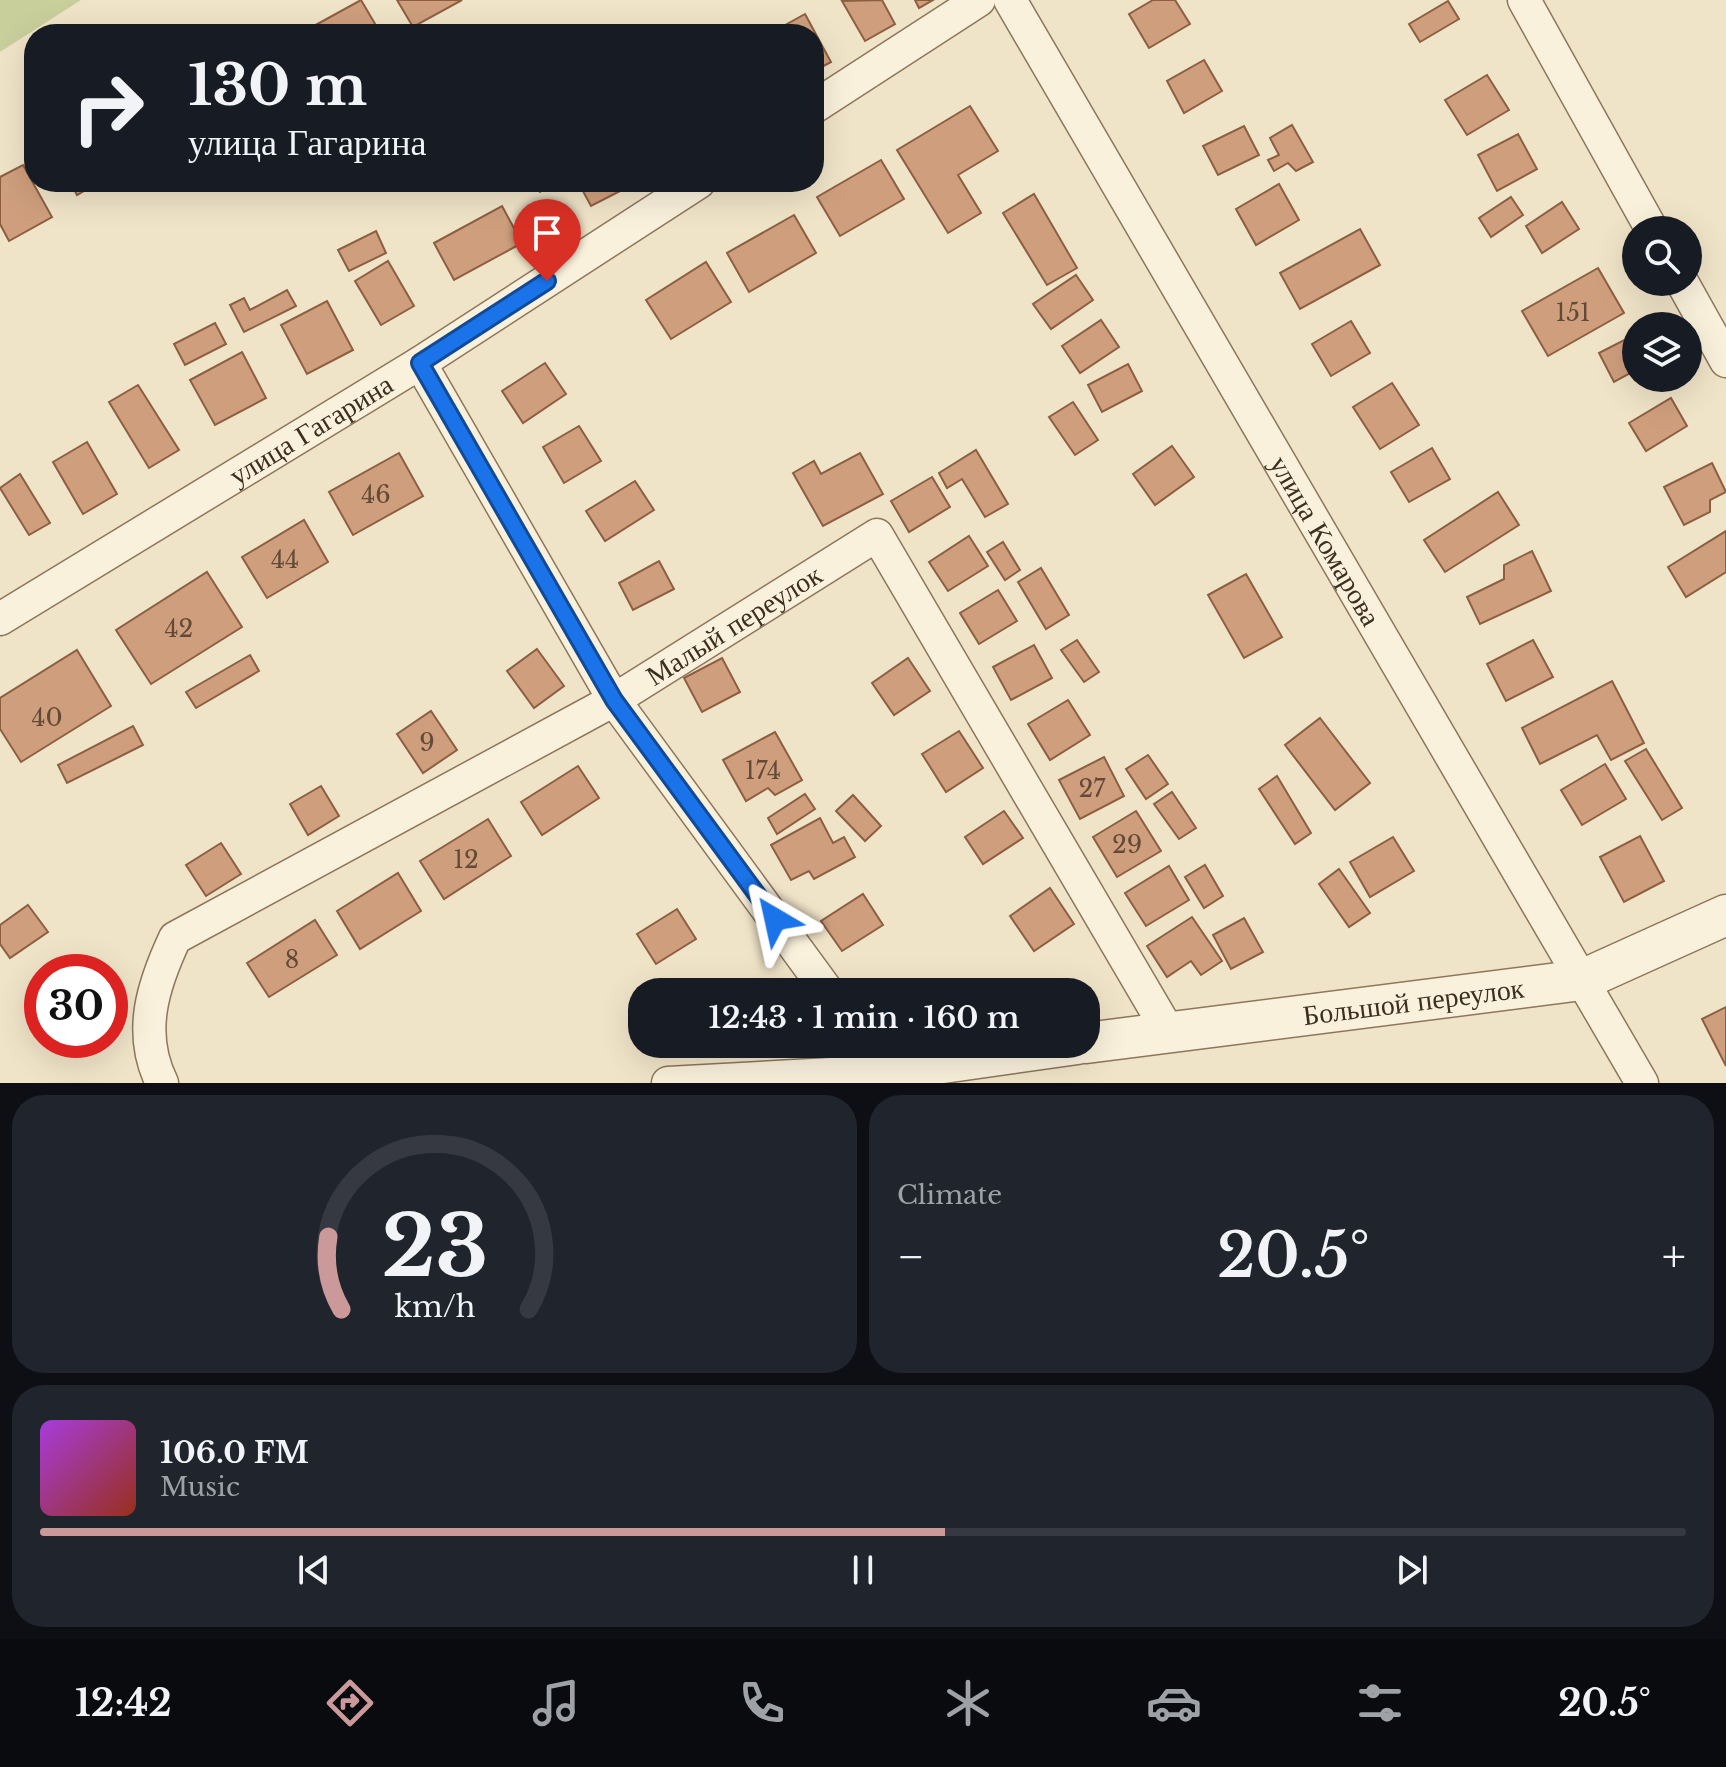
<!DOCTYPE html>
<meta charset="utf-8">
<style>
body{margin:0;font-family:"Libre Baskerville",serif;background:#20242c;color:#f1f3f6;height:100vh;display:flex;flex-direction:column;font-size:30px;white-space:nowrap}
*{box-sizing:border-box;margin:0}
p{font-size:26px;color:#9ea1a6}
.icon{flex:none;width:44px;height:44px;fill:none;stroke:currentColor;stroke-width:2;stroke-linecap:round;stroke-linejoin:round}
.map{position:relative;height:1083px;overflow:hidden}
.drawer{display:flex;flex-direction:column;gap:12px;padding:12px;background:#0d0f14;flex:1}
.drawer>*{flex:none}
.banner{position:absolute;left:24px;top:24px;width:800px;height:168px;border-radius:32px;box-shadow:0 8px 32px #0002;background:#171b24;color:#f1f3f6;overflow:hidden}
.fabs{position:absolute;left:1622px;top:216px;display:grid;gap:16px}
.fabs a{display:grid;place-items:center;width:80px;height:80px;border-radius:50%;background:#171b24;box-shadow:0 8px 32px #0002;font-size:40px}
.speed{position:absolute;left:24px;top:954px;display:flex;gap:16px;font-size:40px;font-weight:700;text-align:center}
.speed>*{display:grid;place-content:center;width:104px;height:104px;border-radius:50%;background:#171b24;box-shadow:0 8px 32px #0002;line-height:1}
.speed .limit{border:12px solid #d22;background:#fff;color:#111}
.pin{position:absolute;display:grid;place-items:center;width:68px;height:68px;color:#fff;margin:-82px -34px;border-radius:50% 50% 50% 0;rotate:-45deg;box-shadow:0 0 8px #0007}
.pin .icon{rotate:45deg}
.me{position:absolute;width:88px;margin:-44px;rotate:324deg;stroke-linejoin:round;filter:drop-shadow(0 0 6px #0008)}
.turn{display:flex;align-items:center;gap:28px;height:168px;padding:0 32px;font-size:36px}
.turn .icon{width:104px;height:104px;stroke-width:2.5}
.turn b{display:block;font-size:56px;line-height:68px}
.big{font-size:60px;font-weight:600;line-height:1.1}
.drawer .card{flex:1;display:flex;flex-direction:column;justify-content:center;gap:12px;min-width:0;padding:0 28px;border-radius:32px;background:#20242c}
.drawer .dial{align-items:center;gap:0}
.dial svg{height:208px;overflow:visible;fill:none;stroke:#363941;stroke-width:7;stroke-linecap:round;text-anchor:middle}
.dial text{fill:#f1f3f6;stroke:none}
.song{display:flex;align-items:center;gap:24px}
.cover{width:96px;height:96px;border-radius:12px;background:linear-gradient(135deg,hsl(280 70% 55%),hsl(10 70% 35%))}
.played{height:8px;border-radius:4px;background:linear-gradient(90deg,#cc999b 55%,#363941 55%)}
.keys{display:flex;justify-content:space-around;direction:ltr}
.heat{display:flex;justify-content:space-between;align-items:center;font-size:44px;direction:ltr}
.drawer .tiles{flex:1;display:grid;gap:12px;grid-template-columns:1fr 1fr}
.card:last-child{grid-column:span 2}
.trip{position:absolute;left:628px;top:978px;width:472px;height:80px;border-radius:32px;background:#171b24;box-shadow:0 8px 32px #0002;font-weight:600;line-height:80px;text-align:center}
.dock{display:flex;height:128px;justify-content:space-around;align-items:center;background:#090b0e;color:#9ea1a6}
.dock .icon{width:56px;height:56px}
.dock .on{color:#cc999b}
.dock b{font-size:36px;color:#f1f3f6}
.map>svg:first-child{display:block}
</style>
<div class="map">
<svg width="1726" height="1083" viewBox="0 0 1726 1083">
<rect width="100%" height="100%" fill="#f0e4c8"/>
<polygon fill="#c9cf9b" points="0,0 81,0 0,52"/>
<g fill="#cf9f7d" stroke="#8d5f41" stroke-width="2">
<polygon points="361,0 381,34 316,34 312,27"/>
<polygon points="397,0 462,0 413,27"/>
<polygon points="882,0 895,24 865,41 842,1"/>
<polygon points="915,0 933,0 919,8"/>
<polygon points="1153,0 1175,0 1190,24 1149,48 1129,14"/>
<polygon points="1448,1 1459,19 1420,42 1409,24"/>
<polygon points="805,14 831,62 814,71 814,34 769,34"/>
<polygon points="1204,60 1222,91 1184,113 1167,81"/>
<polygon points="1487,75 1509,110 1467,135 1445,100"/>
<polygon points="970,106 998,151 958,175 981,213 948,233 897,150"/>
<polygon points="1292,125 1313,162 1296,171 1288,163 1274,171 1268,160 1279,155 1270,138"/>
<polygon points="1244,126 1259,155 1218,175 1203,146"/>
<polygon points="1518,134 1537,169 1497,191 1478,155"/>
<polygon points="881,160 904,199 840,236 817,197"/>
<polygon points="23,165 52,217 9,241 0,224 0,177"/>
<polygon points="70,182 99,182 77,195"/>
<polygon points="534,182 557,182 540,192"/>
<polygon points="578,182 620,182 624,189 591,206"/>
<polygon points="1279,184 1299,220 1256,245 1236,209"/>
<polygon points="1034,194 1077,268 1047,285 1003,213"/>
<polygon points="1511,197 1523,215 1491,237 1479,218"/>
<polygon points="1562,202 1579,229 1542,253 1526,226"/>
<polygon points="502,206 522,243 454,280 434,243"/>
<polygon points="794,215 816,253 749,292 727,253"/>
<polygon points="1360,229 1380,265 1300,309 1280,273"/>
<polygon points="376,231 386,253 349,271 338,250"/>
<polygon points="388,261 414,306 381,325 355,281"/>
<polygon points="706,262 731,302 671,339 646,300"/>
<polygon points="1598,268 1624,313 1548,356 1522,311"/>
<polygon points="1076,275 1093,300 1051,329 1033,304"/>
<polygon points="287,290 296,306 244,332 230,305 244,298 250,310"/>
<polygon points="327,301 353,350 307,374 281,325"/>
<polygon points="1101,320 1119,347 1080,373 1062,346"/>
<polygon points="1351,321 1370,353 1331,376 1312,344"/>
<polygon points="215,323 226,344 185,365 174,344"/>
<polygon points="1634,335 1636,370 1614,382 1599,353"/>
<polygon points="242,352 266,398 215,425 190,380"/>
<polygon points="545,363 566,394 523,423 502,391"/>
<polygon points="1128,364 1142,391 1102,412 1088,385"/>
<polygon points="1392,383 1419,425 1380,449 1353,407"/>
<polygon points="138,385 179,450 149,468 109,402"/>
<polygon points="1671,398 1687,426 1646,451 1629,423"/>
<polygon points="1073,402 1098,440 1075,455 1049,417"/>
<polygon points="579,426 601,461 564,483 543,447"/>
<polygon points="87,442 117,494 83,514 53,462"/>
<polygon points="1172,446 1194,477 1155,505 1133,474"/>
<polygon points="1432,448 1450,479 1409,502 1391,472"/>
<polygon points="976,450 1008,504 985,517 962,479 947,488 939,473"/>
<polygon points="399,453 423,496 353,535 329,492"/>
<polygon points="860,453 883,494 823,526 793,473 814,461 821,474"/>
<polygon points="1712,463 1726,492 1710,500 1710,512 1684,525 1664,487"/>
<polygon points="20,474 50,523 29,535 0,488"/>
<polygon points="932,477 950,507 909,532 891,501"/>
<polygon points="635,481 654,510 605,541 586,511"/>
<polygon points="1498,492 1519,525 1445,572 1424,540"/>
<polygon points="304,520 328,562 267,598 242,557"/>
<polygon points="1726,531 1726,572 1686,597 1668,567"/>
<polygon points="969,536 988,566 948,591 929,562"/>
<polygon points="1003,542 1020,570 1005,580 987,552"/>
<polygon points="1532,551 1551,591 1480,624 1467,597 1504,579 1504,565"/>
<polygon points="659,561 674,589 633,610 619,583"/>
<polygon points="1041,568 1069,615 1046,629 1018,582"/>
<polygon points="207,572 242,627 151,684 116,630"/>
<polygon points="1246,574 1282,637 1244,658 1208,595"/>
<polygon points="998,590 1017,621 979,644 960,613"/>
<polygon points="1077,640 1099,672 1084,682 1061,650"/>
<polygon points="1533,640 1553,677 1506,701 1487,664"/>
<polygon points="1034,645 1052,678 1011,700 993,667"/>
<polygon points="537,649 564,686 534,708 507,671"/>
<polygon points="77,650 111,706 21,762 0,729 0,698"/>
<polygon points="250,655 259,671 196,708 186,692"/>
<polygon points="722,658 740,692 702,712 684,678"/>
<polygon points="908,658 930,691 894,715 872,683"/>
<polygon points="1612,681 1644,743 1611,760 1597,735 1540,764 1522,728"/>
<polygon points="1068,700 1090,735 1050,760 1028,724"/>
<polygon points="431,711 457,750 423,773 397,734"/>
<polygon points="1320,718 1370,783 1335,810 1285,745"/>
<polygon points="133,726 143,745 67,783 58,765"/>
<polygon points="959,731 983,768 946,792 922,754"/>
<polygon points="775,732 802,780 775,795 768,788 746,801 723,760"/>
<polygon points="1646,749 1682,808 1662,820 1625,761"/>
<polygon points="1148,755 1168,784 1146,799 1126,769"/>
<polygon points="1104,757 1124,796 1080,819 1059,780"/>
<polygon points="1605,764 1626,799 1582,825 1561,790"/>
<polygon points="578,766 599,798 542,835 521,802"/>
<polygon points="1277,776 1311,833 1295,844 1259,789"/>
<polygon points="321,786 339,816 308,835 290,804"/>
<polygon points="1172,792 1196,828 1179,839 1154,804"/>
<polygon points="805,794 815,809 777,834 768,818"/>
<polygon points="853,795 881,826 865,841 836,811"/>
<polygon points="1004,811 1023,838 983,864 965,837"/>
<polygon points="1136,811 1161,851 1117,877 1093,837"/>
<polygon points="820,818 833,843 844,837 855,857 814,879 809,871 791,880 771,845"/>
<polygon points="488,819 511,856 444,899 420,861"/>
<polygon points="1640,836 1664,881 1624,902 1600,857"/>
<polygon points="1393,837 1414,871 1370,897 1350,862"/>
<polygon points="221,843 241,874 206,896 186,865"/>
<polygon points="1205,865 1223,896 1204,908 1185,877"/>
<polygon points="1169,866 1189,900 1146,926 1125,893"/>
<polygon points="1339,869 1370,913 1349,927 1319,884"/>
<polygon points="398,873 421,911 360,949 337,911"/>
<polygon points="1050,888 1074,924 1034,951 1010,916"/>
<polygon points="863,894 883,925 842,951 821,921"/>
<polygon points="28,905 48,932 10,958 0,944 0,925"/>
<polygon points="677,909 696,939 656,964 637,934"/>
<polygon points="1192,917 1222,961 1201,975 1191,961 1167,977 1147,946"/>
<polygon points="1244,918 1263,952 1231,969 1213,935"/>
<polygon points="315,920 337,955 269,997 247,963"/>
<polygon points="1726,1007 1726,1066 1702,1019"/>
</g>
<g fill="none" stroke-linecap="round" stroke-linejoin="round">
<g stroke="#8d765c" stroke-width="35">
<g id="minor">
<path id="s1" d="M1010,0L1642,1083"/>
<polyline points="1524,0 1652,230"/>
<polyline points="814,107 979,0"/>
<polyline points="1682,282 1726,361"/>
<polyline points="420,363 614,700 828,992"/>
<path id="s2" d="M0,619L420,363L699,182"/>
<path id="s3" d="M162,1083C137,1033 153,985 175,938L614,700L877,535L1168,1031"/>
<polyline points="668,1083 886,1071"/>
</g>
</g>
<g stroke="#8d765c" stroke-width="43">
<g id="tertiary">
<path id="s4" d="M1086,1043L1582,980L1726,915"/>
<polyline points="875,1083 886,1071 1077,1044"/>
</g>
</g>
<use href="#minor" stroke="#faf1dc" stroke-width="32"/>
<use href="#tertiary" stroke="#faf1dc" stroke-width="40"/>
</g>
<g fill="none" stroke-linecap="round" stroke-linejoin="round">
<g stroke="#114b97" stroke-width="20">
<polyline id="route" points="547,281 420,363 614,700 775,919"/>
</g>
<use href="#route" stroke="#1a73e8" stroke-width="14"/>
</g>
<g text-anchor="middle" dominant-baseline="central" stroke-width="8" stroke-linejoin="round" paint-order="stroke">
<g font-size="24" fill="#624a37">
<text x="1573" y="312">151</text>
<text x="376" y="494">46</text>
<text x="285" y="559">44</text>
<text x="179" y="628">42</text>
<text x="47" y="717">40</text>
<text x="427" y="742">9</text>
<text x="763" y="770">174</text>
<text x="1092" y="788">27</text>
<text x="1127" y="844">29</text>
<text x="466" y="859">12</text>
<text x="292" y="959">8</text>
</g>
<g font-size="28" fill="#3d2e20" stroke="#f7eed8">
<text stroke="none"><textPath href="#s2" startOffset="364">улица Гагарина</textPath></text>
<text stroke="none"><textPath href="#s1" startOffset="626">улица Комарова</textPath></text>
<text stroke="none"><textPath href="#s3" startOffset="792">Малый переулок</textPath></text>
<text stroke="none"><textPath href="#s4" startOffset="330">Большой переулок</textPath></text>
</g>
</g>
</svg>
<div class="fabs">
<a><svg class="icon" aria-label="search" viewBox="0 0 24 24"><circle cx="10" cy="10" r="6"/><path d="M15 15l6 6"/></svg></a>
<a><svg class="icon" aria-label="layers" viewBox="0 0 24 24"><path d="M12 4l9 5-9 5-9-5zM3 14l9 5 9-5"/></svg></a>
</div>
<div class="speed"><div class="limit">30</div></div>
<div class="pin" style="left:547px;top:281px;background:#d93025"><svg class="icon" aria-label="arrive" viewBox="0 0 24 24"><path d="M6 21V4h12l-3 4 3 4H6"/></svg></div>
<svg class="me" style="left:775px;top:919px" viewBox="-20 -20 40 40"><path d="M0-17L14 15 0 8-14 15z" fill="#1a73e8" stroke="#fff" stroke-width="4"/></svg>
<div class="trip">12:43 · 1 min · 160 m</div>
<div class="banner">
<div class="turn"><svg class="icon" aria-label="right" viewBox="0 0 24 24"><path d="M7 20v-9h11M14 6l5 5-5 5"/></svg><div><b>130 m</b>улица Гагарина</div></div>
</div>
</div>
<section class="drawer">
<div class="tiles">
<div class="card dial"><svg viewBox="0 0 100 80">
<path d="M14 69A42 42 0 1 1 86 69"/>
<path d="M14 69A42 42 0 0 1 9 41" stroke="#cc999b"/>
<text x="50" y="56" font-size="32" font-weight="700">23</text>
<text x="50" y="72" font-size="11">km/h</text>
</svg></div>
<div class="card"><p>Climate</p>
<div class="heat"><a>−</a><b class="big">20.5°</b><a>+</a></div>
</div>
<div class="card">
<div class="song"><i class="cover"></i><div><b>106.0 FM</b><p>Music</p></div></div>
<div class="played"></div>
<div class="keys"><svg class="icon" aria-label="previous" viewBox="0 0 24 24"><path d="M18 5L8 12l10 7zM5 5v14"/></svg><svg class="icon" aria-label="pause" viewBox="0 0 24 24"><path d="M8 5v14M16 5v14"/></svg><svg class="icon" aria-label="next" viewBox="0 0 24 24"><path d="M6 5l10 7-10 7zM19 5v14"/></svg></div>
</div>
</div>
</section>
<nav class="dock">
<b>12:42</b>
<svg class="icon on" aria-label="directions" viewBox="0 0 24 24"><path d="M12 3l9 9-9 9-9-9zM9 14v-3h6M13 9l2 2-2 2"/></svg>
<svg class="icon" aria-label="music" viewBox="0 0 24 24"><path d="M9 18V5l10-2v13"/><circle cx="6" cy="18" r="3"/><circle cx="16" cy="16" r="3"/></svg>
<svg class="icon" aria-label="phone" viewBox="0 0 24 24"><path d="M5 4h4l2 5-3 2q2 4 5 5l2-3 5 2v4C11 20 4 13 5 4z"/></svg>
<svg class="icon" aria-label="climate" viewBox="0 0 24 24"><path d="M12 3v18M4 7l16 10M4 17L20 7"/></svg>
<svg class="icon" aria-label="car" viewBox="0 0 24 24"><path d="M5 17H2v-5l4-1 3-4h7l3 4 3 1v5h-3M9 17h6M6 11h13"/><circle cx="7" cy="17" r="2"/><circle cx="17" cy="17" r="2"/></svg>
<svg class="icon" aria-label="filters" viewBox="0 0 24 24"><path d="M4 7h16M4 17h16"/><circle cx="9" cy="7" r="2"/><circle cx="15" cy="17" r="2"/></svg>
<b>20.5°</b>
</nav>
